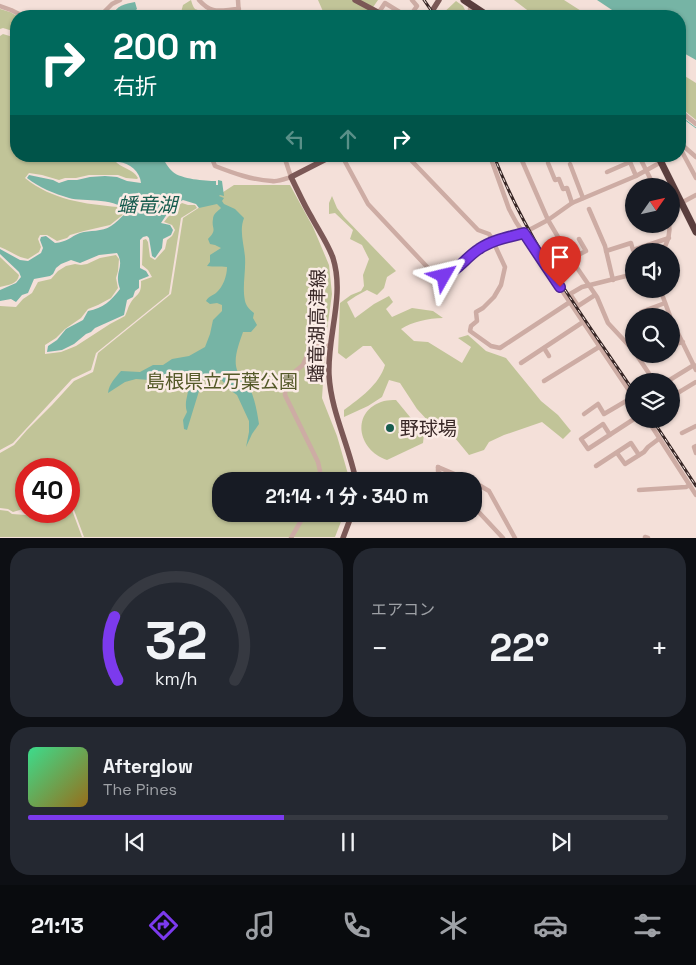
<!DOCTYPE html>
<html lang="ja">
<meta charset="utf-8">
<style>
body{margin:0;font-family:"Space Grotesk","Noto Sans JP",sans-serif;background:#242831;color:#f1f3f6;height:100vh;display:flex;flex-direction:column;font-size:19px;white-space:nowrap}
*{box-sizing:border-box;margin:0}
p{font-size:16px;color:#9ea1a6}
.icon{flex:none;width:28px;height:28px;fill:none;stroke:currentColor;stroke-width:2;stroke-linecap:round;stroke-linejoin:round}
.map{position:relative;height:538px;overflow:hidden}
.drawer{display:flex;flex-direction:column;gap:10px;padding:10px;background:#0d0f14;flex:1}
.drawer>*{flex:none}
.banner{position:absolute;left:10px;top:10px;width:676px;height:152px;border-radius:20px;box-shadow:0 1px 4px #0004;background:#00695c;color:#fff;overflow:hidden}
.needle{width:32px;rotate:56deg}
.controls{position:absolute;left:625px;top:178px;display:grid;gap:10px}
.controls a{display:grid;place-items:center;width:55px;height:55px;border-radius:50%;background:#171b24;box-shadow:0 1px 4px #0004;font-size:25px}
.speed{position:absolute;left:15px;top:458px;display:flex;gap:10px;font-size:25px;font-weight:700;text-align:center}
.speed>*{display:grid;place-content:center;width:65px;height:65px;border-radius:50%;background:#171b24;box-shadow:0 1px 4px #0004;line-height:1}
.speed .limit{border:8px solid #d22;background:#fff;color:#111}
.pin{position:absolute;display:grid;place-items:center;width:42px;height:42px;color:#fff;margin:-51px -21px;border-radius:50% 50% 50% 0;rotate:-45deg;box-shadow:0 0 5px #0007}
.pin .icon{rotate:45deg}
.me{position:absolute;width:55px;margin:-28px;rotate:53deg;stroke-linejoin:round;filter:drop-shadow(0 0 4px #0008)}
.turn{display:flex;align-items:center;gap:18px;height:105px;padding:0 20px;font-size:22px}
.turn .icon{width:65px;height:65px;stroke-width:2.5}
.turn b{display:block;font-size:35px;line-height:42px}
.lanes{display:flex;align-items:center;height:48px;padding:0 20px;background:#0003;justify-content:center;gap:25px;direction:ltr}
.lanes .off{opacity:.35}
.big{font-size:38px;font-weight:700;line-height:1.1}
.drawer .widget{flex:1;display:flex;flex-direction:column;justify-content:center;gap:8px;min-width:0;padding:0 18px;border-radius:20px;background:#242831}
.drawer .dial{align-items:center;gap:0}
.dial svg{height:130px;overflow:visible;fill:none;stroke:#363941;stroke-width:7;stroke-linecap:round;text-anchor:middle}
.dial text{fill:#f1f3f6;stroke:none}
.song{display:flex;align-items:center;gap:15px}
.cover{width:60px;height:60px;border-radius:8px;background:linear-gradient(135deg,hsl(150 70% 55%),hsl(40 70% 35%))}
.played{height:5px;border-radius:2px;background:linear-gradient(90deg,#7c3aed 40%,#363941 40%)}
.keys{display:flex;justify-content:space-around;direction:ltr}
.heat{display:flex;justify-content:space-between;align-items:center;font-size:28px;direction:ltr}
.drawer .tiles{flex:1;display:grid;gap:10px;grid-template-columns:1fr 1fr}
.widget:last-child{grid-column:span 2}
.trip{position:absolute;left:212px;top:472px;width:270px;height:50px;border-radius:20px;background:#171b24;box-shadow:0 1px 4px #0004;font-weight:700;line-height:50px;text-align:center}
.menu{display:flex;height:80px;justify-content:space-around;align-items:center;background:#090b0e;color:#9ea1a6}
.menu .icon{width:35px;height:35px}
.menu .current{color:#7c3aed}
.menu b{font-size:22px;color:#f1f3f6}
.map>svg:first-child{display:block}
</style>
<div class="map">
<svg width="696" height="538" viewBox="0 0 696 538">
<rect width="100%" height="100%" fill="#f4e0d9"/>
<g fill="#c1c498">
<path d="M191,0C192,3 193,7 195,9C197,10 217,15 221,16H180L183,5Z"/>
<polygon points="318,0 378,0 369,13 376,16 325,16"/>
<polygon points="514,0 564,0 589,16 535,16"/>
<polygon points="456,1 463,6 468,16 440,16"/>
<polygon points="0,9 10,12 17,16 16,32 3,28 0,29"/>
<path d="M3,34L16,38V156H112C114,159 115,161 117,163C124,169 133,169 138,178L137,179L126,178L118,175H89L76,178H65L59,180L42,175L29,173L25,178C52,200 85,204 118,207L123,210L125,213L110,225L84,231L70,235L67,238L57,241L47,235H40L38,239L41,247L39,252L28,259C16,257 11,251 0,247V36Z"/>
<polygon points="680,73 696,83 696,120 680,107"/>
<polygon points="234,185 290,185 313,227 329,265 332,294 326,337 322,398 337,436 350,481 221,481 221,514 344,514 335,537 84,537 71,502 69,500 69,469 26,469 26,506 23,509 13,512 8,509 0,508 0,453 14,445 27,430 52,405 74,381 93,372 98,353 171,294 183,218"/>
<path d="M332,196L337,208L344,217L396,271L387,277L384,288L377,295L367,290L356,296L347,302L355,318L374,304L389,296L393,302L386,309L392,317L412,308L433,311L443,318C428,318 412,322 401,329L414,341L428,342L462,363L471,347L458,338L468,335L486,351L506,358L541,401L558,415L571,431L563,439L542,422L504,435L489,442L484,450L469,455L455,438L442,436L417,409L400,383L389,380L382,397L368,406L344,417V410C360,398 379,385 385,365L371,346H363L346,359L338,353L340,303L351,295L361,291L364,286L363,275L369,259L362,245L350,239L353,230L335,213L329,214V203Z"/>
<path d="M182,203L188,205H195L197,208L181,218L169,294L96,353L91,370L72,379L13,443L0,450V306L16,307L23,299L32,293L38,282L51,279L58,271L66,266L75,264L81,265L87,264L100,258L116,255L119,259L118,271L116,278L118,288L111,298L98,305L88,309L81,318L65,329L56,338L45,345V354L61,352L76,346L110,324L125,316C127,312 128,307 130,304C135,294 142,296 141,281L152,277L148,270L142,265L143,240L146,239L148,242L150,257L155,260L165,249L167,240L172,236L175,230L172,225L164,222L175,208Z"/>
<path d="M0,257L19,275C18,284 8,285 0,287Z"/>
<path d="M396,400L424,434L423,443L387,460C357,450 350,411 384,401C388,400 392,400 396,400Z"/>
<polygon points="69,502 82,537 0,537 0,510 8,511 12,514 26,515 30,511 69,511"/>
</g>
<g fill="#76b4a5">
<polygon points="597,0 696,0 696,60 680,51 680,16 621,16"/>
<path d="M135,2L137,9L135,11L136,16H113C116,5 125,4 135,2Z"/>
<path d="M114,156H161C165,161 168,168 173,172C181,179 205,181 216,181V185H218V180L222,181L224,196L220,195L219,196L224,198L222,201L224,204L235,209L244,218C239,231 244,244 245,257C246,272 242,286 245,301C246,306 250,310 254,313L253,318L257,325L251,332H243C239,344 233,358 237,370C239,376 244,378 247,383C254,394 257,411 259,424L252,434L246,447L249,432V421L237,395L230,390L219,377L213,374H208L203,378L187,430L184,429L183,420L187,412C183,401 191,390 189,378L184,375L157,377L150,380L136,379L125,382L108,393C109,384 115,378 121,371L140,372L153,365H163L172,359L189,356L205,347L210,334L213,320L222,311V305L217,303L210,304L206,301C209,296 212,296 216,293C223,287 227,276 227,267C220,266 214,267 207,266L210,262V255L221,248L215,245L210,244L208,239C218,229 211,229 213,219C213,214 218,211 221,208L217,204L199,208L196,204L183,200L173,205L161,223L170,225L173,230L171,235L163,239L162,248L155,258L152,256L149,238L147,236L143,237L140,240V268L146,271L149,276L139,280V288L135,291L133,297L127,300L124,315L95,328L91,332L86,334L74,344L62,350L47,352L48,346L57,340L66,329L83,320L88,311C103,308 111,301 120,289C119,286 118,283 118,280C117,270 124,265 117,253L99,255L80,263L71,260L61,264L56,268L53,274L50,276L34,279L28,293L22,295L16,302L11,299L0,301V290L16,283L21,277L19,272L0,254V249L20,260L28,261L41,253L43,248L40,240L41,237L46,236L55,243C67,242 70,237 80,233C90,230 102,232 111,226C116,223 121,217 126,213C121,197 83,202 69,198C55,194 38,187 27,178L29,175L53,180L59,183L68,180H77L90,177L105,176L117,177L127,181L141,183C140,172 130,163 119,162Z"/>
</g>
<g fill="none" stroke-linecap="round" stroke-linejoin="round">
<polyline stroke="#76b4a5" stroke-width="1" points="680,116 696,128"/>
<g stroke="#cdaca4" stroke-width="4.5">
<path d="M199,0C212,15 220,10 239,9"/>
<polyline points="238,0 239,16"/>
<polyline points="471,5 470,9 471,16"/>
<polyline points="0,6 11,10 23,16"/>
<polyline points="379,12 385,3 406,16"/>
<polyline points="100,16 112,4 120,0"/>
<polyline points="410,16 417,6 412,0"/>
<polyline points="680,111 696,124"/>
<polyline points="680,143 696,157"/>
<polyline points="680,148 696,178"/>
<path d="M211,156L215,166C233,173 252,180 272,181C278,182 285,179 291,177L284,156"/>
<polyline points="342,156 368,204 430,270 434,274 439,276 444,276 449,274 456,269 473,253 485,245 531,229 548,220 572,203 636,176 672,156"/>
<polyline points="407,156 478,230 489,234 491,237 505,267 501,285 494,297 483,308 476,312 477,321 471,326 470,331 491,346 500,348 570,302"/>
<polyline points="490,156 509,209 516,222 634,398"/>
<polyline points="520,156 548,220 571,259 597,297 608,323 634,351"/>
<polyline points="547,156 548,159 555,156"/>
<polyline points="639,156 654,186"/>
<polyline points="548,163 555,180 559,179 563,189 567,188 572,203"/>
<polyline points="570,164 583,198"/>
<polyline points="607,172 630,162 636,176"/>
<polyline points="681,203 696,195"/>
<polyline points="589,209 605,246 613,280"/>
<polyline points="606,251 631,243 633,250 669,238"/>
<path d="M663,251C667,242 671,234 669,224"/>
<polyline points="571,259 579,253 580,254 586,251 579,239"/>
<polyline points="660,289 670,316"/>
<polyline points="595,295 578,306 570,294 582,287 634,274"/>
<polyline points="641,312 665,303"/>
<polyline points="671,319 696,370"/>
<polyline points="671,345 683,342"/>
<polyline points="544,348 549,356"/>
<polyline points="636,354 654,381"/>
<polyline points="521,363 583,322"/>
<polyline points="544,381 599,347"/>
<polyline points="668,381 694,365"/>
<polyline points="671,397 696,382"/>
<polyline points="671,407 675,413 671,415"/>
<polyline points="584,414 598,404 604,414 633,397"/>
<polyline points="647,419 696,495"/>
<polyline points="665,419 666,419"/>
<polyline points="682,433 696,426"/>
<polyline points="610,435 603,424 581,439 588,449 634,419"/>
<polyline points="696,446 694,447 696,453"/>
<polyline points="617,453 625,464 644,452 648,447 660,438"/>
<polyline points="596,466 631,443 639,455"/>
<polyline points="438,467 471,481"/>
<polyline points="438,467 438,471 447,481"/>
<polyline points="320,481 320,471 318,462 285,395 286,382 292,374 303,365 309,351 315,347 322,345 330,346"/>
<polyline points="474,482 489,491 515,538"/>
<polyline points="639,490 686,487 690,485"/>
<polyline points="474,507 503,538"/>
<polyline points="645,537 648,538"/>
<polyline points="291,538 305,514"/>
</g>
<g stroke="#7b5856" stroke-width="5.5">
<polyline points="355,0 385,16"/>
<polyline points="429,16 439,0"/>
<path d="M332,156L291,177C298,191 304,205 312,218C319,231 328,244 333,258C345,296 327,336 329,375C331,412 349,445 356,481"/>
<polyline points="343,538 352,514"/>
</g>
<g stroke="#5a3e3d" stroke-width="7">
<polyline points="464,0 488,16"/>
<polyline points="658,156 696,232"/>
</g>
<g stroke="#382726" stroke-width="3">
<g id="rail">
<polyline points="424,0 435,16"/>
<path d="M494,156C527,242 583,316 634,392"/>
<polyline points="652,419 696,486"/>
</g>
</g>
<use href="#rail" stroke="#fbece6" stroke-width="1" stroke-dasharray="4" stroke-linecap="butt"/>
</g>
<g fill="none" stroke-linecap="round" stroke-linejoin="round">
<g stroke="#51269a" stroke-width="12">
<path id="route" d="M444,276C458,271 466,257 479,249C492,240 509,237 524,233L560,287"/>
</g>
<use href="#route" stroke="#7c3aed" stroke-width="9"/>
</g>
<circle fill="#185d4f" stroke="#fbece6" stroke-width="2" cx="390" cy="428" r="5"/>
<g text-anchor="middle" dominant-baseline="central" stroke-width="5" stroke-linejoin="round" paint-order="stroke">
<g font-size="19" fill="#382726" stroke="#fbece6">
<text transform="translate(317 326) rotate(-89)">蟠竜湖高津線</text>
</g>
<g font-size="19" fill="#545928" stroke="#fbece6">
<text x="222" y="381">島根県立万葉公園</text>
</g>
<g font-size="19" fill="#382726" stroke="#fbece6" text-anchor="start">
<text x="400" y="428">野球場</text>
</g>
<g font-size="20" font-style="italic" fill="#185d4f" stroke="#fbece6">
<text x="147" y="205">蟠竜湖</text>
</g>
</g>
</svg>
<div class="controls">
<a><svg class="needle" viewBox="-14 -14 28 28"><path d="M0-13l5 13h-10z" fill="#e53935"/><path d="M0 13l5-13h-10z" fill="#9ea1a6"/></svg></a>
<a><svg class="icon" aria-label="sound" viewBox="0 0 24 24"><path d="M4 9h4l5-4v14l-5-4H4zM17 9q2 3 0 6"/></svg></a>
<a><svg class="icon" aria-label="search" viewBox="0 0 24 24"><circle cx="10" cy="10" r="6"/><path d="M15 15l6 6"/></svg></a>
<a><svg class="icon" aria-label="layers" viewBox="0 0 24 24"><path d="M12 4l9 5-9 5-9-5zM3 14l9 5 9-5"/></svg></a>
</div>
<div class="speed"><div class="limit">40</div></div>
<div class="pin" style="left:560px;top:287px;background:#d93025"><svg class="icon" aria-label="arrive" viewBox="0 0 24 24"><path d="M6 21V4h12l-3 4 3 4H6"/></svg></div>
<svg class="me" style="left:444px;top:276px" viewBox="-20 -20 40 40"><path d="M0-17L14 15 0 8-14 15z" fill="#7c3aed" stroke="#fff" stroke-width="4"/></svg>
<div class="trip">21:14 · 1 分 · 340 m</div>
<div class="banner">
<div class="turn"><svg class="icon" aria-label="right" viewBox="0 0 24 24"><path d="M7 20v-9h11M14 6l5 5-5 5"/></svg><div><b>200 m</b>右折</div></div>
<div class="lanes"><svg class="icon off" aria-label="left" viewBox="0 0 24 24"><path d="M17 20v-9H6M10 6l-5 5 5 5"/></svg><svg class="icon off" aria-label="ahead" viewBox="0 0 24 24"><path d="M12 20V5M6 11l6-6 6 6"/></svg><svg class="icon" aria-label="right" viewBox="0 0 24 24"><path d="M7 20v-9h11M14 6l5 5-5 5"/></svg></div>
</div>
</div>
<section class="drawer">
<div class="tiles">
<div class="widget dial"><svg viewBox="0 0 100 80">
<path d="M14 69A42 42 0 1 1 86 69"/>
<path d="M14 69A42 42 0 0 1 12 30" stroke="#7c3aed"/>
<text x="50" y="56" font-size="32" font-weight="700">32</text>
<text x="50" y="72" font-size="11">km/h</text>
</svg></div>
<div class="widget"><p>エアコン</p>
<div class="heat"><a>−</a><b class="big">22°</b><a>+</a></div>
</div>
<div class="widget">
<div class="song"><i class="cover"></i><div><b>Afterglow</b><p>The Pines</p></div></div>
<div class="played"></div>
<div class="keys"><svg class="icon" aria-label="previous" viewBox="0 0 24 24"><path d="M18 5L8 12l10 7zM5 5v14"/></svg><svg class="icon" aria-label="pause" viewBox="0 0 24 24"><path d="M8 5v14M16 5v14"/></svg><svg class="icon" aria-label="next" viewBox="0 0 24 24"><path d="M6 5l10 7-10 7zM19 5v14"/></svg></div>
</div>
</div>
</section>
<nav class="menu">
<b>21:13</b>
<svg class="icon current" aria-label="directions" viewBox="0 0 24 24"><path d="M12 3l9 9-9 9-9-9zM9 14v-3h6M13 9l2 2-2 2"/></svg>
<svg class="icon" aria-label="music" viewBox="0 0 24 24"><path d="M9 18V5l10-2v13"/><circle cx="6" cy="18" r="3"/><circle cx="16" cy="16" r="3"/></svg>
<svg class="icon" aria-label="phone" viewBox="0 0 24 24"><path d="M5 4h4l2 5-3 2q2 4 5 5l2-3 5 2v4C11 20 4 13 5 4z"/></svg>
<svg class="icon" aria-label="climate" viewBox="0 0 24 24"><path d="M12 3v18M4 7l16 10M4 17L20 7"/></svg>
<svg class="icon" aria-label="car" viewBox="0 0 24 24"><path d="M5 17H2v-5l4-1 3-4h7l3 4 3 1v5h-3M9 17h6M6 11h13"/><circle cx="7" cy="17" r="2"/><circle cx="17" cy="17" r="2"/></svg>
<svg class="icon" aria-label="filters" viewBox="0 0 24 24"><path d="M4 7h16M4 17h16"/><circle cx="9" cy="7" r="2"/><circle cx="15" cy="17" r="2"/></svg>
</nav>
